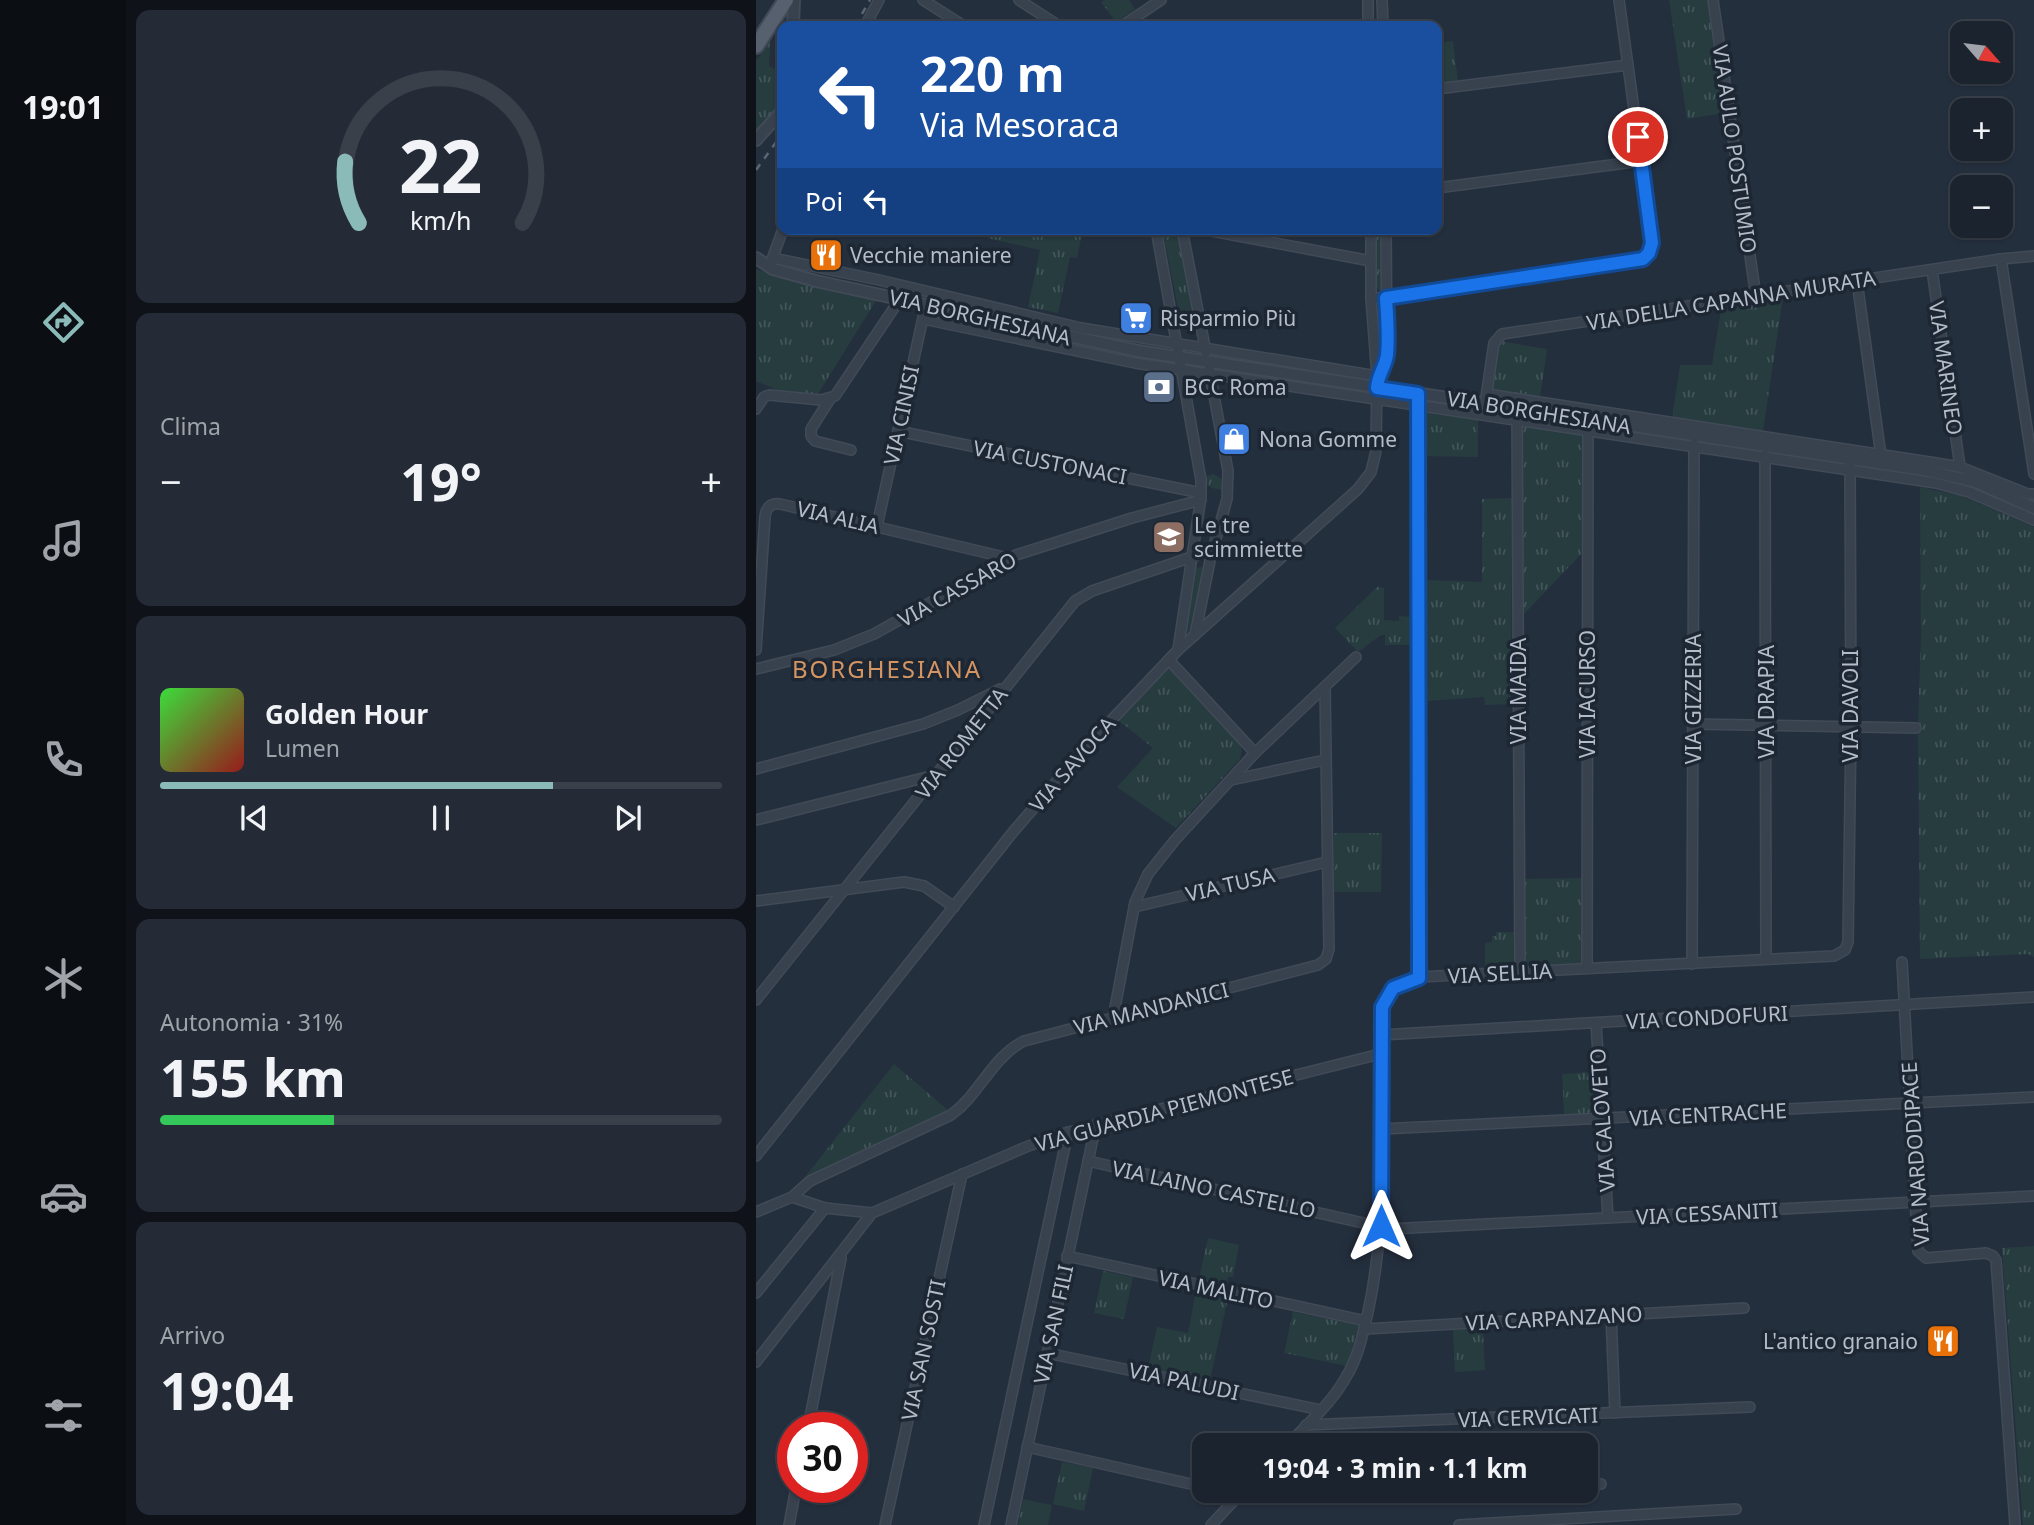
<!DOCTYPE html>
<html lang="it">
<meta charset="utf-8">
<style>
body{margin:0;font-family:"Noto Sans",sans-serif;background:#242b36;color:#f1f3f6;height:100vh;display:flex;flex-direction:column;font-size:26px;white-space:nowrap}
*{box-sizing:border-box;margin:0}
p{font-size:23px;color:#a0a4aa}
.icon{flex:none;width:38px;height:38px;fill:none;stroke:currentColor;stroke-width:2;stroke-linecap:round;stroke-linejoin:round}
.map{position:relative;flex:1;overflow:hidden}
.drawer{display:flex;flex-direction:column;gap:10px;padding:10px;background:#0f1319;width:630px}
.drawer>*{flex:none}
.guide{position:absolute;left:21px;top:21px;width:665px;height:214px;border-radius:14px;box-shadow:0 2px 5px #0004,0 0 0 2px #39404a;background:#1a4fa0;color:#fff;overflow:hidden}
.needle{width:46px;rotate:118deg}
.fabs{position:absolute;left:1194px;top:21px;display:grid;gap:14px}
.fabs a{display:grid;place-items:center;width:63px;height:63px;border-radius:14px;background:#1b232e;box-shadow:0 2px 5px #0004,0 0 0 2px #39404a;font-size:35px}
.speed{position:absolute;left:21px;top:1412px;display:flex;gap:14px;font-size:35px;font-weight:700;text-align:center}
.speed>*{display:grid;place-content:center;width:91px;height:91px;border-radius:50%;background:#1b232e;box-shadow:0 2px 5px #0004,0 0 0 2px #39404a;line-height:1}
.speed .limit{border:10px solid #d22;background:#fff;color:#111}
.pin{position:absolute;display:grid;place-items:center;width:60px;height:60px;color:#fff;margin:-30px;border:4px solid #fff;border-radius:50%;box-shadow:0 2px 7px #0007}
.me{position:absolute;width:77px;margin:-38px;rotate:0deg;stroke-linejoin:round;filter:drop-shadow(0 0 5px #0008)}
.turn{display:flex;align-items:center;gap:24px;height:147px;padding:0 28px;font-size:32px}
.turn .icon{width:91px;height:91px;stroke-width:2.5}
.turn b{display:block;font-size:49px;line-height:60px}
.then{display:flex;align-items:center;height:66px;padding:0 28px;background:#0003;gap:14px;font-size:26px}
.big{font-size:52px;font-weight:700;line-height:1.1}
.drawer .tile{flex:1;display:flex;flex-direction:column;justify-content:center;gap:10px;min-width:0;padding:0 24px;border-radius:14px;background:#242b36}
.drawer .dial{align-items:center;gap:0}
.dial svg{height:182px;overflow:visible;fill:none;stroke:#39404a;stroke-width:7;stroke-linecap:round;text-anchor:middle}
.dial text{fill:#f1f3f6;stroke:none}
.song{display:flex;align-items:center;gap:21px}
.cover{width:84px;height:84px;border-radius:10px;background:linear-gradient(135deg,hsl(120 70% 55%),hsl(0 70% 35%))}
.played{height:7px;border-radius:4px;background:linear-gradient(90deg,#8bbbb9 70%,#39404a 70%)}
.keys{display:flex;justify-content:space-around;direction:ltr}
.heat{display:flex;justify-content:space-between;align-items:center;font-size:38px;direction:ltr}
.charge{height:10px;border-radius:5px;background:linear-gradient(90deg,#34c759 31%,#39404a 0)}
.trip{position:absolute;left:436px;top:1433px;width:406px;height:70px;border-radius:14px;background:#1b232e;box-shadow:0 2px 5px #0004,0 0 0 2px #39404a;font-weight:700;line-height:70px;text-align:center}
main{display:flex;flex:1;min-height:0}
.menu{display:flex;flex-direction:column;width:126px;justify-content:space-around;align-items:center;background:#0b0e12;color:#a0a4aa}
.menu .icon{width:49px;height:49px}
.menu .active{color:#8bbbb9}
.menu b{font-size:32px;color:#f1f3f6}
.map>svg:first-child{display:block}
</style>
<main>
<nav class="menu">
<b>19:01</b>
<svg class="icon active" aria-label="directions" viewBox="0 0 24 24"><path d="M12 3l9 9-9 9-9-9zM9 14v-3h6M13 9l2 2-2 2"/></svg>
<svg class="icon" aria-label="music" viewBox="0 0 24 24"><path d="M9 18V5l10-2v13"/><circle cx="6" cy="18" r="3"/><circle cx="16" cy="16" r="3"/></svg>
<svg class="icon" aria-label="phone" viewBox="0 0 24 24"><path d="M5 4h4l2 5-3 2q2 4 5 5l2-3 5 2v4C11 20 4 13 5 4z"/></svg>
<svg class="icon" aria-label="climate" viewBox="0 0 24 24"><path d="M12 3v18M4 7l16 10M4 17L20 7"/></svg>
<svg class="icon" aria-label="car" viewBox="0 0 24 24"><path d="M5 17H2v-5l4-1 3-4h7l3 4 3 1v5h-3M9 17h6M6 11h13"/><circle cx="7" cy="17" r="2"/><circle cx="17" cy="17" r="2"/></svg>
<svg class="icon" aria-label="filters" viewBox="0 0 24 24"><path d="M4 7h16M4 17h16"/><circle cx="9" cy="7" r="2"/><circle cx="15" cy="17" r="2"/></svg>
</nav>
<section class="drawer">
<div class="tile dial"><svg viewBox="0 0 100 80">
<path d="M14 69A42 42 0 1 1 86 69"/>
<path d="M14 69A42 42 0 0 1 8 42" stroke="#8bbbb9"/>
<text x="50" y="56" font-size="32" font-weight="700">22</text>
<text x="50" y="72" font-size="11">km/h</text>
</svg></div>
<div class="tile"><p>Clima</p>
<div class="heat"><a>−</a><b class="big">19°</b><a>+</a></div>
</div>
<div class="tile">
<div class="song"><i class="cover"></i><div><b>Golden Hour</b><p>Lumen</p></div></div>
<div class="played"></div>
<div class="keys"><svg class="icon" aria-label="previous" viewBox="0 0 24 24"><path d="M18 5L8 12l10 7zM5 5v14"/></svg><svg class="icon" aria-label="pause" viewBox="0 0 24 24"><path d="M8 5v14M16 5v14"/></svg><svg class="icon" aria-label="next" viewBox="0 0 24 24"><path d="M6 5l10 7-10 7zM19 5v14"/></svg></div>
</div>
<div class="tile"><p>Autonomia · 31%</p><b class="big">155 km</b><div class="charge"></div></div>
<div class="tile"><p>Arrivo</p><b class="big">19:04</b></div>
</section>
<div class="map">
<svg width="1278" height="1525" viewBox="0 0 1278 1525">
<defs>
<pattern id="grass-tufts" width="24" height="20" patternUnits="userSpaceOnUse" patternTransform="scale(1.75)"><rect width="24" height="20" fill="#263c3f"/><path d="M3 7l-1-3M5 7V3M7 7l1-3M15 17l-1-3M17 17v-4M19 17l1-3" fill="none" stroke="#435659"/></pattern>
</defs>
<rect width="100%" height="100%" fill="#242f3e"/>
<g fill="url(#grass-tufts)">
<polygon points="349,0 373,0 379,9 360,22 345,2"/>
<polygon points="913,0 951,0 968,113 931,119"/>
<polygon points="697,41 702,83 681,85 681,43"/>
<polygon points="14,42 13,66 26,73 26,107 0,134 0,61"/>
<polygon points="233,229 327,229 321,258 314,257 302,313 272,307 284,250 231,238"/>
<polygon points="619,229 626,229 627,288 624,291 620,287"/>
<polygon points="407,231 421,232 437,317 431,318 430,312 423,314"/>
<polygon points="0,269 45,284 121,299 62,394 33,395 0,381"/>
<polygon points="1027,297 1007,431 916,419 924,365 956,365 965,310"/>
<polygon points="624,303 626,305 627,363 621,363 621,308"/>
<polygon points="743,341 791,349 784,398 735,391"/>
<polygon points="668,410 722,418 722,457 669,456"/>
<polygon points="764,424 827,435 828,551 766,616"/>
<polygon points="458,474 465,479 467,490 456,488 449,484 448,477"/>
<polygon points="1164,487 1206,496 1278,527 1278,957 1272,954 1164,959 1162,724 1165,635"/>
<polygon points="756,498 755,704 729,705 728,697 670,701 668,580 726,582 726,499"/>
<polygon points="446,567 449,569 436,627 432,633 430,629 440,568"/>
<polygon points="621,587 628,588 628,620 643,621 643,616 655,617 655,645 629,645 629,635 625,635 602,652 579,628"/>
<polygon points="409,669 414,669 484,744 486,750 484,759 420,828 361,787 397,748 362,720"/>
<polygon points="578,833 626,833 625,892 577,892"/>
<polygon points="826,878 828,965 768,967 766,879"/>
<polygon points="740,932 758,932 758,968 729,969 729,943 736,942 736,936 740,936"/>
<polygon points="138,1064 193,1111 49,1177"/>
<polygon points="836,1072 838,1113 808,1115 806,1074"/>
<polygon points="452,1238 483,1245 477,1277 472,1277 471,1285 443,1279"/>
<polygon points="1278,1246 1278,1525 1267,1525 1246,1248"/>
<polygon points="347,1271 377,1277 368,1319 338,1313"/>
<polygon points="440,1291 472,1298 454,1380 392,1368 401,1327 432,1333"/>
<polygon points="537,1312 603,1325 591,1366 528,1353"/>
<polygon points="727,1329 729,1370 699,1372 697,1330"/>
<polygon points="306,1462 337,1468 328,1511 297,1504"/>
<polygon points="267,1499 296,1505 292,1525 262,1525"/>
</g>
<g fill="none" stroke-linecap="round" stroke-linejoin="round">
<g stroke="#414a57" stroke-width="12">
<g id="minor">
<polyline points="167,0 208,26"/>
<polyline points="263,0 303,26"/>
<polyline points="612,0 612,26"/>
<polyline points="626,0 627,26"/>
<polyline points="957,0 1000,297"/>
<polyline points="385,25 394,26"/>
<polyline points="109,26 123,0"/>
<polyline points="366,26 405,0"/>
<polyline points="681,89 872,65"/>
<polyline points="681,188 885,161"/>
<polyline points="400,229 445,480 445,497 422,650"/>
<polyline points="426,229 450,352"/>
<polyline points="445,229 615,261"/>
<polyline points="17,258 123,280 325,328 621,376"/>
<polyline points="1245,259 1278,474"/>
<polyline points="15,262 27,229"/>
<polyline points="1176,270 1204,467"/>
<polyline points="1101,281 1125,456"/>
<polyline points="615,299 882,260 893,253 896,241 863,0"/>
<polyline points="167,319 379,363 1180,483 1213,492 1278,520"/>
<polyline points="621,376 628,366 631,352 630,229"/>
<polyline points="731,394 1180,463 1204,467 1272,494 1278,494"/>
<polyline points="74,399 55,429 55,436 59,441 95,450"/>
<polyline points="662,402 663,977"/>
<polyline points="729,404 738,343 746,334 1245,259 1278,256"/>
<polyline points="0,409 8,397 13,395 65,400 79,396 144,299"/>
<polyline points="761,414 764,973"/>
<polyline points="142,431 445,493"/>
<polyline points="1009,455 1010,959"/>
<polyline points="121,526 170,304"/>
<polyline points="439,635 455,556 471,499 472,471 453,369"/>
<path d="M0,650L9,517C10,507 15,503 24,504L252,558"/>
<polyline points="413,660 499,753"/>
<polyline points="0,669 78,650 118,634 260,555 376,518 445,500"/>
<polyline points="936,724 1160,728"/>
<polyline points="0,769 167,724 202,710 244,689"/>
<polyline points="475,780 569,760"/>
<polyline points="0,820 179,775"/>
<polyline points="0,901 148,882 168,886 198,907"/>
<polyline points="378,907 571,862"/>
<polyline points="1146,962 1162,1251 1170,1258 1230,1253 1237,1256 1240,1260 1259,1525"/>
<polyline points="936,964 938,444"/>
<polyline points="831,968 832,424"/>
<polyline points="0,1000 319,601 336,591 456,550"/>
<polyline points="357,1018 379,902 392,874 419,840 499,753 600,657"/>
<polyline points="840,1023 852,1218"/>
<polyline points="625,1035 1278,997"/>
<polyline points="625,1129 1278,1097"/>
<polyline points="0,1156 257,832 332,745 422,650 602,489 615,472 620,451 621,376 615,299 615,229"/>
<polyline points="332,1161 634,1229 1278,1196"/>
<polyline points="36,1197 69,1208 116,1213 270,1147 305,1134 624,1054"/>
<path d="M0,1212L36,1197L54,1181L195,1115C224,1094 236,1057 268,1041L562,965L570,959L573,949L569,687"/>
<polyline points="311,1256 610,1321"/>
<polyline points="0,1293 69,1208"/>
<polyline points="855,1314 859,1413"/>
<polyline points="608,1329 988,1308"/>
<polyline points="291,1353 565,1410"/>
<polyline points="0,1362 116,1213"/>
<polyline points="550,1425 994,1407"/>
<polyline points="52,1428 85,1258"/>
<path d="M531,1446C551,1424 576,1403 590,1377C602,1358 607,1334 612,1312C633,1216 624,1117 625,1019C627,993 639,984 663,977L1078,956L1089,950L1092,942L1095,727L1094,459"/>
<polyline points="271,1447 448,1487"/>
<polyline points="830,1484 845,1484"/>
<polyline points="465,1491 504,1499 685,1491"/>
<polyline points="33,1525 40,1488"/>
<polyline points="129,1525 206,1174"/>
<polyline points="228,1525 312,1132"/>
<polyline points="255,1525 340,1124"/>
<polyline points="455,1525 486,1492"/>
<polyline points="703,1525 980,1509"/>
</g>
</g>
<g stroke="#414a57" stroke-width="14">
<g id="tertiary">
<polyline points="37,26 38,0"/>
<polyline points="0,140 26,111"/>
<polyline points="0,258 17,269 60,281 382,351 1168,470 1220,482 1278,508"/>
</g>
</g>
<g stroke="#414a57" stroke-width="18">
<polyline id="primary" points="0,46 30,0"/>
</g>
<use href="#minor" stroke="#38414e" stroke-width="9"/>
<use href="#tertiary" stroke="#38414e" stroke-width="10"/>
<use href="#primary" stroke="#56606e" stroke-width="14"/>
<g stroke="#5a6575" stroke-width="2.5" stroke-dasharray="7 7" stroke-linecap="butt">
<polyline points="99,26 114,0"/>
<polyline points="0,170 26,134"/>
</g>
</g>
<g fill="none" stroke-linecap="round" stroke-linejoin="round">
<g stroke="#114b97" stroke-width="18">
<path id="route" d="M625,1226L626,1007L637,988L663,978V955L662,394L621,388C622,374 629,368 631,355C633,336 631,316 630,298L887,259L893,253L896,243L882,137"/>
</g>
<use href="#route" stroke="#1a73e8" stroke-width="12"/>
</g>
<defs>
<g id="restaurant-square" transform="scale(1.75)"><rect x="-9" y="-9" width="18" height="18" rx="4" fill="#e8710a" stroke="#1d2633"/><path d="M-5-6h1v4h1v-4h1v4h1v-4h1v5L-1.5 .5V6h-2V.5L-5-1ZM5-6V6H3V1.5H1.5Q1.5-4 5-6Z" fill="#fff"/></g>
<g id="supermarket-square" transform="scale(1.75)"><rect x="-9" y="-9" width="18" height="18" rx="4" fill="#3f7fe0" stroke="#1d2633"/><path d="M-6-5.5h2.5l.6 2H6L4.5 2H-2.5L-4.4-4H-6ZM-1.5 3.2a1.3 1.3 0 1 0 .1 0ZM3 3.2a1.3 1.3 0 1 0 .1 0Z" fill="#fff"/></g>
<g id="bank-square" transform="scale(1.75)"><rect x="-9" y="-9" width="18" height="18" rx="4" fill="#5c6f8a" stroke="#1d2633"/><path d="M-6-4H6V4H-6ZM0-2.3a2.3 2.3 0 1 0 0 4.6a2.3 2.3 0 1 0 0-4.6Z" fill="#fff"/></g>
<g id="shop-square" transform="scale(1.75)"><rect x="-9" y="-9" width="18" height="18" rx="4" fill="#3f7fe0" stroke="#1d2633"/><path d="M-5-2.5h2.3a2.7 3.5 0 0 1 5.4 0H5L5.5 6h-11ZM-1.5-2.5h3a1.5 2.3 0 0 0-3 0Z" fill="#fff"/></g>
<g id="school-square" transform="scale(1.75)"><rect x="-9" y="-9" width="18" height="18" rx="4" fill="#8d6e63" stroke="#1d2633"/><path d="M0-5L7-2L0 1L-7-2ZM-4 1L0 2.5L4 1V4Q0 6-4 4Z" fill="#fff"/></g>
</defs>
<g fill-rule="evenodd">
<use href="#restaurant-square" x="70" y="255"/>
<use href="#supermarket-square" x="380" y="318"/>
<use href="#bank-square" x="403" y="387"/>
<use href="#shop-square" x="478" y="439"/>
<use href="#school-square" x="413" y="537"/>
<use href="#restaurant-square" x="1187" y="1341"/>
</g>
<g text-anchor="middle" dominant-baseline="central" stroke-width="7" stroke-linejoin="round" paint-order="stroke">
<g font-size="21" fill="#b4bcc9" stroke="#1d2633">
<text transform="translate(979 149) rotate(82)">VIA AULO POSTUMIO</text>
<text transform="translate(975 300) rotate(-9)">VIA DELLA CAPANNA MURATA</text>
<text transform="translate(224 317) rotate(13)">VIA BORGHESIANA</text>
<text transform="translate(1190 368) rotate(82)">VIA MARINEO</text>
<text transform="translate(783 412) rotate(9)">VIA BORGHESIANA</text>
<text transform="translate(145 415) rotate(-78)">VIA CINISI</text>
<text transform="translate(294 462) rotate(11)">VIA CUSTONACI</text>
<text transform="translate(82 517) rotate(13)">VIA ALIA</text>
<text transform="translate(201 589) rotate(-29)">VIA CASSARO</text>
<text transform="translate(762 691) rotate(-90)">VIA MAIDA</text>
<text transform="translate(831 694) rotate(-90)">VIA IACURSO</text>
<text transform="translate(937 699) rotate(-90)">VIA GIZZERIA</text>
<text transform="translate(1010 702) rotate(-90)">VIA DRAPIA</text>
<text transform="translate(1094 706) rotate(-90)">VIA DAVOLI</text>
<text transform="translate(205 743) rotate(-52)">VIA ROMETTA</text>
<text transform="translate(316 764) rotate(-49)">VIA SAVOCA</text>
<text transform="translate(474 884) rotate(-13)">VIA TUSA</text>
<text transform="translate(744 973) rotate(-3)">VIA SELLIA</text>
<text transform="translate(395 1008) rotate(-14)">VIA MANDANICI</text>
<text transform="translate(951 1017) rotate(-3)">VIA CONDOFURI</text>
<text transform="translate(408 1110) rotate(-15)">VIA GUARDIA PIEMONTESE</text>
<text transform="translate(952 1114) rotate(-3)">VIA CENTRACHE</text>
<text transform="translate(846 1120) rotate(-94)">VIA CALOVETO</text>
<text transform="translate(1159 1154) rotate(-94)">VIA NARDODIPACE</text>
<text transform="translate(458 1189) rotate(12)">VIA LAINO CASTELLO</text>
<text transform="translate(951 1213) rotate(-3)">VIA CESSANITI</text>
<text transform="translate(460 1289) rotate(12)">VIA MALITO</text>
<text transform="translate(798 1318) rotate(-3)">VIA CARPANZANO</text>
<text transform="translate(297 1324) rotate(-78)">VIA SAN FILI</text>
<text transform="translate(167 1350) rotate(-78)">VIA SAN SOSTI</text>
<text transform="translate(428 1381) rotate(12)">VIA PALUDI</text>
<text transform="translate(772 1417) rotate(-2)">VIA CERVICATI</text>
</g>
<g font-size="21" fill="#b4bcc9" stroke="#1d2633" text-anchor="start">
<text x="94" y="255">Vecchie maniere</text>
<text x="404" y="318">Risparmio Più</text>
<text x="428" y="387">BCC Roma</text>
<text x="503" y="439">Nona Gomme</text>
<text x="438" y="525">Le tre<tspan x="438" dy="24">scimmiette</tspan></text>
<text x="1162" y="1341" text-anchor="end">L'antico granaio</text>
</g>
<g font-size="24" letter-spacing="2" fill="#d59563" stroke="#1d2633">
<text x="131" y="668">BORGHESIANA</text>
</g>
</g>
</svg>
<div class="fabs">
<a><svg class="needle" viewBox="-14 -14 28 28"><path d="M0-13l5 13h-10z" fill="#e53935"/><path d="M0 13l5-13h-10z" fill="#a0a4aa"/></svg></a>
<a>+</a>
<a>−</a>
</div>
<div class="speed"><div class="limit">30</div></div>
<div class="pin" style="left:882px;top:137px;background:#d93025"><svg class="icon" aria-label="arrive" viewBox="0 0 24 24"><path d="M6 21V4h12l-3 4 3 4H6"/></svg></div>
<svg class="me" style="left:625px;top:1226px" viewBox="-20 -20 40 40"><path d="M0-17L14 15 0 8-14 15z" fill="#1a73e8" stroke="#fff" stroke-width="4"/></svg>
<div class="trip">19:04 · 3 min · 1.1 km</div>
<div class="guide">
<div class="turn"><svg class="icon" aria-label="left" viewBox="0 0 24 24"><path d="M17 20v-9H6M10 6l-5 5 5 5"/></svg><div><b>220 m</b>Via Mesoraca</div></div>
<div class="then">Poi<svg class="icon" aria-label="left" viewBox="0 0 24 24"><path d="M17 20v-9H6M10 6l-5 5 5 5"/></svg></div>
</div>
</div>
</main>
